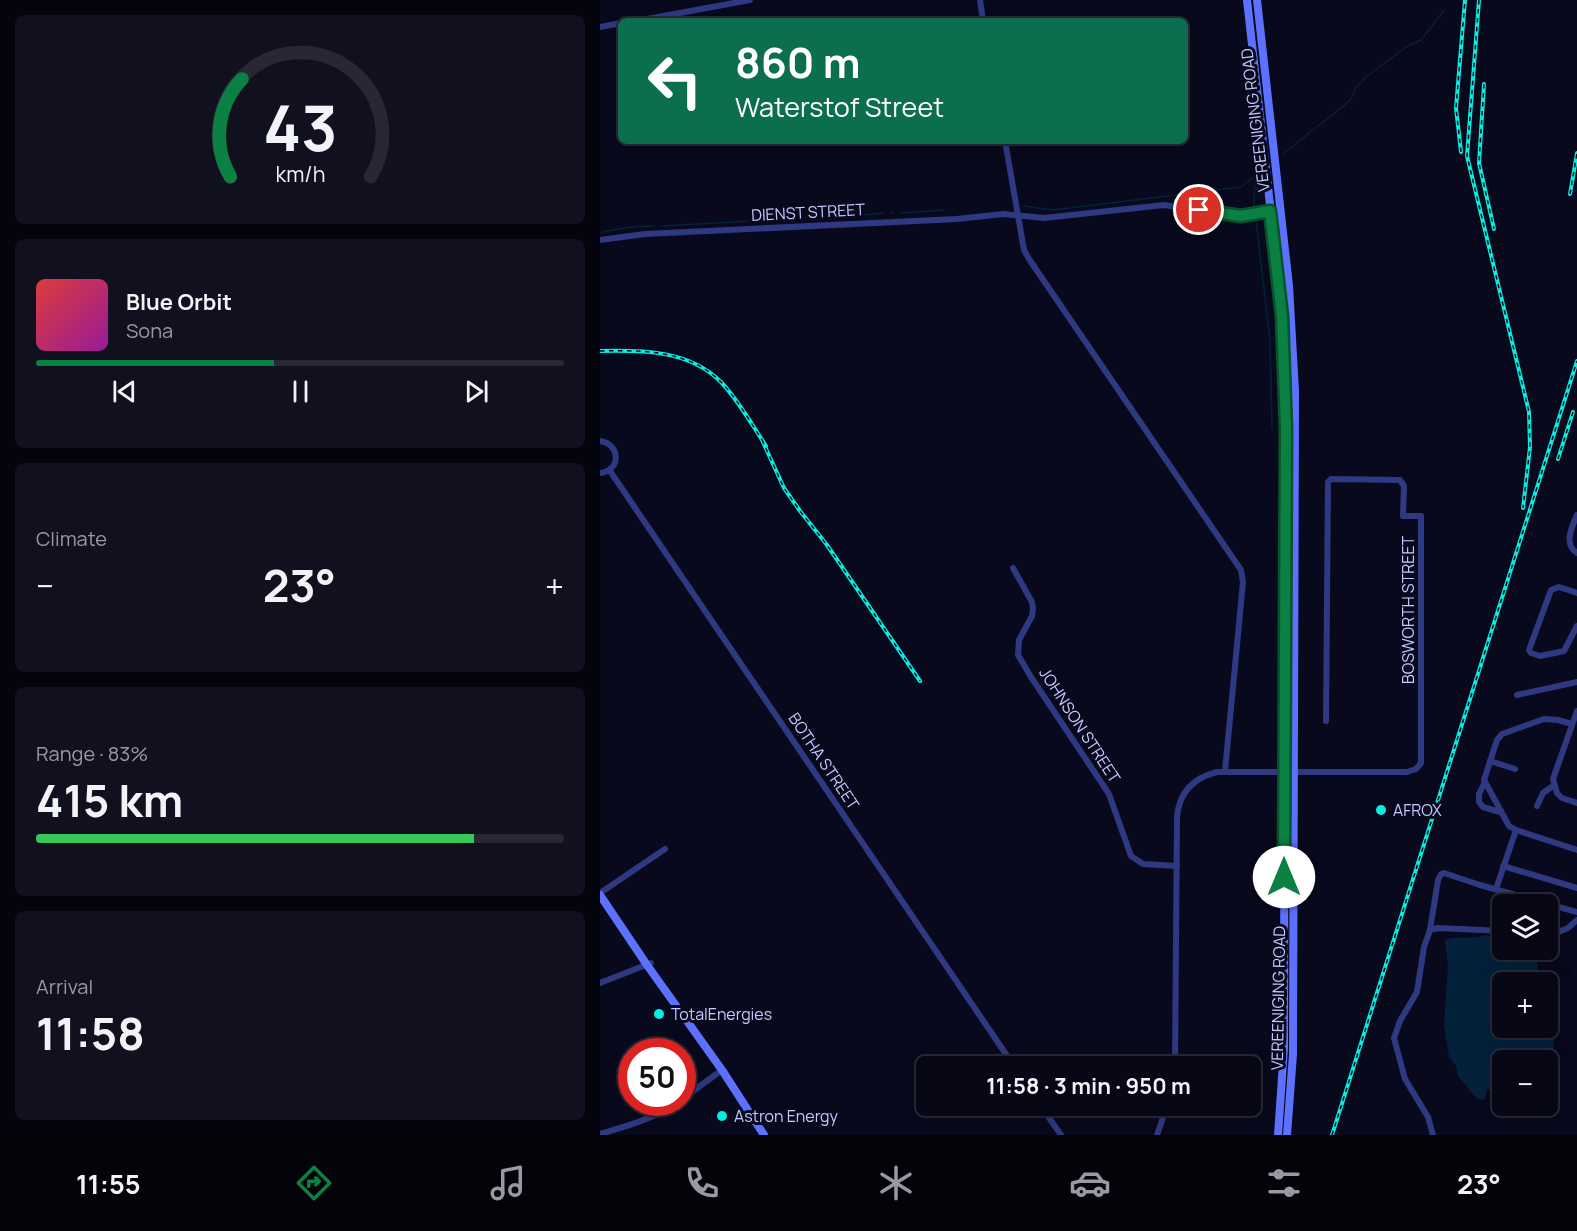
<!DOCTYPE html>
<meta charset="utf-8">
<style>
body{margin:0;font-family:Manrope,sans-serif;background:#10101f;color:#f1f3f6;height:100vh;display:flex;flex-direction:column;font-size:22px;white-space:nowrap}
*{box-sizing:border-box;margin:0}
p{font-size:20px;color:#9899a1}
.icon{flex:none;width:33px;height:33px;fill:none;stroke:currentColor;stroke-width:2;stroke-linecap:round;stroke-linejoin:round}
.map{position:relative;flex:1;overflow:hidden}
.side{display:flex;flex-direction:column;gap:15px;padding:15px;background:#04040c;width:600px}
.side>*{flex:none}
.top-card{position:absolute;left:18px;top:18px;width:570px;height:126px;border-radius:9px;box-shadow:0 6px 24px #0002,0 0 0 2px #282835;background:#0b6e4f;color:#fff;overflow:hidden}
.controls{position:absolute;left:892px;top:894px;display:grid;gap:12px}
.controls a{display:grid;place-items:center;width:66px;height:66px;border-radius:9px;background:#070716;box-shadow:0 6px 24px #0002,0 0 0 2px #282835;font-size:30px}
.speed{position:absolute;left:18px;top:1038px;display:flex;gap:12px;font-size:30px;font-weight:700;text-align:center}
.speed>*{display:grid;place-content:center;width:78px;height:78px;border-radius:50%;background:#070716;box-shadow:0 6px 24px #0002,0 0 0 2px #282835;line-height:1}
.speed .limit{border:9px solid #d22;background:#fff;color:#111}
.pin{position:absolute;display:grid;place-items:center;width:51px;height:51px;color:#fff;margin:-26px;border:3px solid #fff;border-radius:50%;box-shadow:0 2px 6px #0007}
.me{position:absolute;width:66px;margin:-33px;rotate:0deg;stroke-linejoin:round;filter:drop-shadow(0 0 4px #0008)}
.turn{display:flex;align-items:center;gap:21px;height:126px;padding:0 18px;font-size:27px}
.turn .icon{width:78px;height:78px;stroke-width:2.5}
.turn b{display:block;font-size:42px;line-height:51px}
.big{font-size:45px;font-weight:700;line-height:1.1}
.side .tile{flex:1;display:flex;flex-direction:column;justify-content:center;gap:9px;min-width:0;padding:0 21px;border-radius:9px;background:#10101f}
.side .dial{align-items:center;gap:0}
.dial svg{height:156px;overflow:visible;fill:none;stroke:#282835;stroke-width:7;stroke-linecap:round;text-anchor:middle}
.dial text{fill:#f1f3f6;stroke:none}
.song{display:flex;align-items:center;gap:18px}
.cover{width:72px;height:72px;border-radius:9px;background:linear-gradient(135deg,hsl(0 70% 55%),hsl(300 70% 35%))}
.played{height:6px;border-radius:3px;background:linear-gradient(90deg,#0b8043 45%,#282835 45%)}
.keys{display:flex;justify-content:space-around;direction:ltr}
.heat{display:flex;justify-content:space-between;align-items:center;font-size:33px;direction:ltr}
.charge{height:9px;border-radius:4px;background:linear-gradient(90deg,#34c759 83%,#282835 0)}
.trip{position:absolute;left:316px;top:1056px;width:345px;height:60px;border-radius:9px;background:#070716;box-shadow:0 6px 24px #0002,0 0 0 2px #282835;font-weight:700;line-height:60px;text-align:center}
.tabs{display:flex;height:96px;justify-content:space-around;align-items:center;background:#030309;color:#9899a1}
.tabs .icon{width:42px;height:42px}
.tabs .on{color:#0b8043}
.tabs b{font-size:27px;color:#f1f3f6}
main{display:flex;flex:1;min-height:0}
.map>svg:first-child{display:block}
</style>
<main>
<section class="side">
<div class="tile dial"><svg viewBox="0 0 100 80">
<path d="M14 69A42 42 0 1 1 86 69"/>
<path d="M14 69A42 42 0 0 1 20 19" stroke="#0b8043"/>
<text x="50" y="56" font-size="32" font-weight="700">43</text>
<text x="50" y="72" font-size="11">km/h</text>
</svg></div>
<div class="tile">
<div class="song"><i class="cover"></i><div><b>Blue Orbit</b><p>Sona</p></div></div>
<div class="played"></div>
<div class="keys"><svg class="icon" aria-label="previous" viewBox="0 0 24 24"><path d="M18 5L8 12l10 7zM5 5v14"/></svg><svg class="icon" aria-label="pause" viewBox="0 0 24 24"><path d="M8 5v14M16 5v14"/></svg><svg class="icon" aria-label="next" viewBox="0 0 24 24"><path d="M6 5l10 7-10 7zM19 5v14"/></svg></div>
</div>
<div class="tile"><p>Climate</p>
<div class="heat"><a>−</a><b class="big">23°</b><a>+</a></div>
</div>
<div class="tile"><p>Range · 83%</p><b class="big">415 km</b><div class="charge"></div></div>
<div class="tile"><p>Arrival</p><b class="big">11:58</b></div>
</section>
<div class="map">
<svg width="977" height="1135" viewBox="0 0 977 1135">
<rect width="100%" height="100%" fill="#09091d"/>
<path fill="#04213b" d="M885,935L903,939V950H933L937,958L938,982H903V1028H948V1013L956,1031L948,1080V1060H903V1086L887,1090L885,1100L876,1098L858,1076L856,1066L849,1057L844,1025L848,966L845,940C858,935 871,940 885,935Z"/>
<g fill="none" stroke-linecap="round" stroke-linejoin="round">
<g stroke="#04213b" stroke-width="1.5">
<polyline points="683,154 747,103 751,99 756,88 766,77 806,47 821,40 844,10"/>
<polyline points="423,206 453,210 641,187 660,172"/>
<polyline points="654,207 655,180 659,174"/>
<polyline points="291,213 293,213"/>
<polyline points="301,213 344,210"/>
<polyline points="262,215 284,213"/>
<polyline points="176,219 254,216"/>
<polyline points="656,221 670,339 672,429"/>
<polyline points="62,226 168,220"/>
<polyline points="2,232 30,227 53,226"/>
</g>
<g stroke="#2f3981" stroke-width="6">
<polyline points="380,0 383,21"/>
<polyline points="36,21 150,0"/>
<polyline points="0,27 21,23"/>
<polyline points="405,141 424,250 429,259 641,570 643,582 625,771"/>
<polyline points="0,240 45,234 357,219 403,214 444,218 564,205 641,216 681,209"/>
<path d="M0,441C21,444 21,471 0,473"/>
<polyline points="10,471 414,1066"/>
<path d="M977,515C972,527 963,544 977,553"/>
<polyline points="413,568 432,602 433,609 432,616 419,640 418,655 431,677 509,794 531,856 543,864 577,866"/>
<polyline points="977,593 959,587 951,590 929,650 931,653 940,656 964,651 977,626"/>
<polyline points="917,695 977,682"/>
<polyline points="977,711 953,779 957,793 962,798 977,803"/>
<polyline points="972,724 958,720 944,719 902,734 897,740 884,780 909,826 916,830 977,850"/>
<polyline points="890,761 915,769"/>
<polyline points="885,782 879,794 879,802 883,807 900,812"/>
<polyline points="937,806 943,793 953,786"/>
<polyline points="903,866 977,888"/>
<polyline points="896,889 916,830"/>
<polyline points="0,893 65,849"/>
<polyline points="830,930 838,880 841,874 844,873 880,885 977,912"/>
<polyline points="948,936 968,928 977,920"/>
<polyline points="0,983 51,963"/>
<path d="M575,1066L577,817C579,793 593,778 617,772H807L816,769L821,763V516H803L804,486L800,480L731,479L728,482L726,721"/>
<polyline points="82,1099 122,1070"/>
<polyline points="441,1106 461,1135"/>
<path d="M0,1134C27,1126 54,1119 77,1102"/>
<polyline points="557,1135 567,1106"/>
<polyline points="833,1135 828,1117 805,1079 794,1038 800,1021 817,992 824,947 830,930 838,928 903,931"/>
</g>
<g stroke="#5c72ff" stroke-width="8">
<polyline points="647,0 679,285 685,385 684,1048 678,1135"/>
<polyline points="657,0 689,286 695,391 693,1054 687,1135"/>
<polyline points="0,895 47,965 122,1070 164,1135"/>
</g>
<g stroke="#00f0e1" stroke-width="4">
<g id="rail">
<polyline points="879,0 867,156 929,412 930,447 923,508"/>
<polyline points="884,84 879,163 894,229"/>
<polyline points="861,152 856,108 865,0"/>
<polyline points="970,194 977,153"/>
<path d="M0,351C43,350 89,350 121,382C139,401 152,425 166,446"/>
<polyline points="162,440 184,488 200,511 227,545 320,681"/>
<polyline points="958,459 973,412"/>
<polyline points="732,1135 977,361"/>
</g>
</g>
<use href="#rail" stroke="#09091d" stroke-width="1.5" stroke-dasharray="4.5" stroke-linecap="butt"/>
</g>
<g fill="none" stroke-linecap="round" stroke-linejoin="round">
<g stroke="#07532c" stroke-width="15">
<polyline id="route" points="599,210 641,216 670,211 682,316 686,428 684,877"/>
</g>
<use href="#route" stroke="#0b8043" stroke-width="10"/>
</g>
<g fill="#00f0e1" stroke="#09091d" stroke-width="2">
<circle cx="781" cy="810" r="6"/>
<circle cx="59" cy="1014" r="6"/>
<circle cx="122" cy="1116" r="6"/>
</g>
<g text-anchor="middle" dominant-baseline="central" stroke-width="6" stroke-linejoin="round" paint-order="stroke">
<g font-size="16" fill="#c5c8ff" stroke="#09091d">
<text transform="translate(655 120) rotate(-97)">VEREENIGING ROAD</text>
<text transform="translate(208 212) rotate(-3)">DIENST STREET</text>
<text transform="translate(808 610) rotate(-90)">BOSWORTH STREET</text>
<text transform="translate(480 725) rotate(57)">JOHNSON STREET</text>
<text transform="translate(224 761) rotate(56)">BOTHA STREET</text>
<text transform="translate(678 998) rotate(-89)">VEREENIGING ROAD</text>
</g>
<g font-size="16" fill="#c5c8ff" stroke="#09091d" text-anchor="start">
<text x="793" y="810">AFROX</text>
<text x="71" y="1014">TotalEnergies</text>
<text x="134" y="1116">Astron Energy</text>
</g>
</g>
</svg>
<div class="controls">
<a><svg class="icon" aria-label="layers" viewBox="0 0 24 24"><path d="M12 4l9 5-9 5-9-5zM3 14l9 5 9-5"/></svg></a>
<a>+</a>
<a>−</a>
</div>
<div class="speed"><div class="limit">50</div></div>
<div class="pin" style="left:599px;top:210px;background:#d93025"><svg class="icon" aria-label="arrive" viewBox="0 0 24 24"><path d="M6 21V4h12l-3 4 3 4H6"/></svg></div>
<svg class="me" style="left:684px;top:877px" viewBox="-20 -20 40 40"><circle r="19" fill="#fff"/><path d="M0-13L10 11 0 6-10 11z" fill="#0b8043"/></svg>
<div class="trip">11:58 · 3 min · 950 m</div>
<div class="top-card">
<div class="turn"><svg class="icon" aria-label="left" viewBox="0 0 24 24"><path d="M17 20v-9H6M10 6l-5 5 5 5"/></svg><div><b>860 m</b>Waterstof Street</div></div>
</div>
</div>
</main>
<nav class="tabs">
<b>11:55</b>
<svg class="icon on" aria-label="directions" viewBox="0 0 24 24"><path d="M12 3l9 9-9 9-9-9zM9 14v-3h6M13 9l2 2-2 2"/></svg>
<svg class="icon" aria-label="music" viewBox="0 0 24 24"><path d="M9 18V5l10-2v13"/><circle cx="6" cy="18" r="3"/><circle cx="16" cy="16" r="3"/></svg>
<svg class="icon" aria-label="phone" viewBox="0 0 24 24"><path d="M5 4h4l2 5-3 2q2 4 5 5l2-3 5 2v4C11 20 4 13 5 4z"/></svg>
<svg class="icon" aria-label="climate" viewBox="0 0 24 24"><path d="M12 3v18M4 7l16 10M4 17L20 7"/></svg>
<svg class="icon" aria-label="car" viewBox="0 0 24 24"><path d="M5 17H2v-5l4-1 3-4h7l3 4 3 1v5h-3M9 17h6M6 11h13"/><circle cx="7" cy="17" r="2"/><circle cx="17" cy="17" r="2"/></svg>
<svg class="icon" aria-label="filters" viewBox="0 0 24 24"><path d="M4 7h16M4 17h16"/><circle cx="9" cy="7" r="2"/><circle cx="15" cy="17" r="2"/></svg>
<b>23°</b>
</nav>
